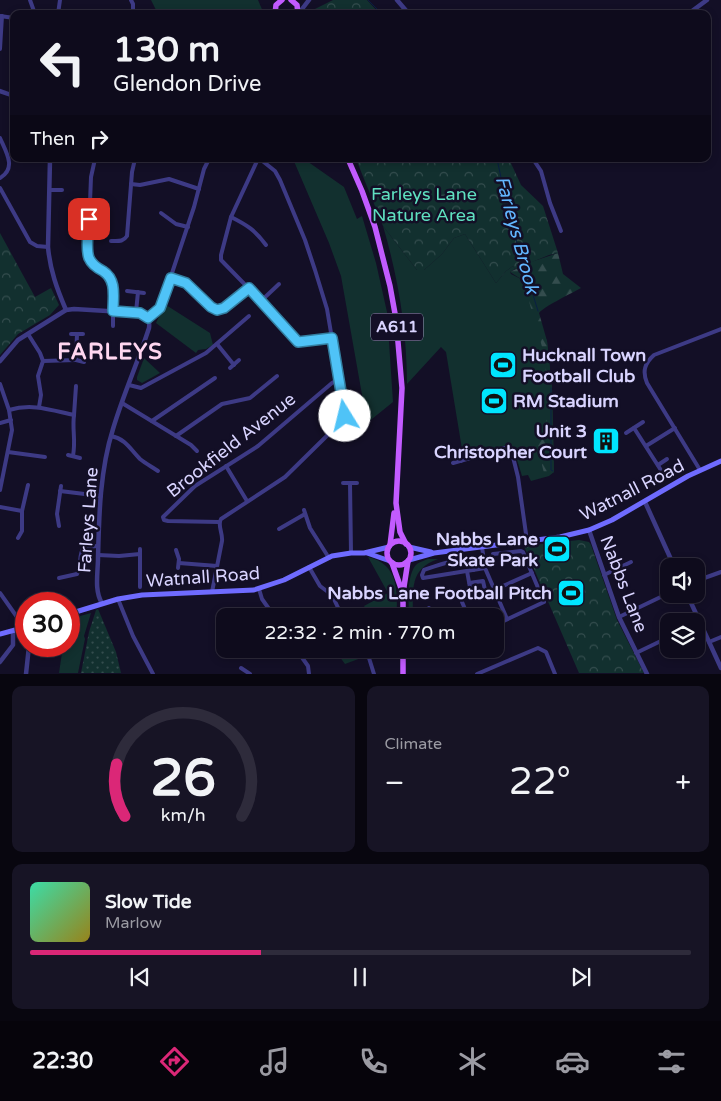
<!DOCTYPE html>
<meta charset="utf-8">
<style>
body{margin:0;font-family:"Varela Round",sans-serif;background:#171425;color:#f1f3f6;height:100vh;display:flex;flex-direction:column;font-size:19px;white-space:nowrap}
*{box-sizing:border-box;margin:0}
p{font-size:16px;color:#9b9ba3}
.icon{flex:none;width:28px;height:28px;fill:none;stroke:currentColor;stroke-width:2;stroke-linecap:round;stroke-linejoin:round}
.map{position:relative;height:674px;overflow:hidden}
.details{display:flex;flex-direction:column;gap:12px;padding:12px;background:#08060f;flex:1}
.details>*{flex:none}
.hud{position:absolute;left:10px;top:10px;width:701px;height:152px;border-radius:10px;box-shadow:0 2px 8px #0003,0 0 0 1px #2e2b3b;background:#0e0b1c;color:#f1f3f6;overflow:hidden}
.buttons{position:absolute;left:660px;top:558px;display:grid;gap:10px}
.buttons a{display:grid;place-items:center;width:45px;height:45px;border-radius:10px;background:#0e0b1c;box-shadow:0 2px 8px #0003,0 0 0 1px #2e2b3b;font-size:25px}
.speed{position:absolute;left:15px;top:592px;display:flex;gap:10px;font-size:25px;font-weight:700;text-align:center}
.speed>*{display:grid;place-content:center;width:65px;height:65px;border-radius:50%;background:#0e0b1c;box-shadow:0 2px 8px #0003,0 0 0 1px #2e2b3b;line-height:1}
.speed .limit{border:8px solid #d22;background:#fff;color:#111}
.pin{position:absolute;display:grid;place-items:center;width:42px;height:42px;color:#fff;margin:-21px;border-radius:10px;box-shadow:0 2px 8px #0006}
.me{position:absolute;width:55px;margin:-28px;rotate:351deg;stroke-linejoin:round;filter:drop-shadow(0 0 4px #0008)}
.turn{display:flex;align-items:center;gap:18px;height:105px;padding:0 20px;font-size:22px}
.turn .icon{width:65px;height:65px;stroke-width:2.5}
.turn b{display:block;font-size:35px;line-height:42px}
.then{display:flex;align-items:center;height:48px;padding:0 20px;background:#0003;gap:10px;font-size:19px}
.big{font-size:38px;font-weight:600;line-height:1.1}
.details .tile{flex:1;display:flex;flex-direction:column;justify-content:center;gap:8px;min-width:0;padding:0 18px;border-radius:10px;background:#171425}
.details .dial{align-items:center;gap:0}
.dial svg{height:130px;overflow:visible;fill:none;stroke:#2e2b3b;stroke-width:7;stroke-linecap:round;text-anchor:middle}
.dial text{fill:#f1f3f6;stroke:none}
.song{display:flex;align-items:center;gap:15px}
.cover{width:60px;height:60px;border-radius:8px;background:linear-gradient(135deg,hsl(160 70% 55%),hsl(50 70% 35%))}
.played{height:5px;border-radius:2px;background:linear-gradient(90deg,#db2777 35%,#2e2b3b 35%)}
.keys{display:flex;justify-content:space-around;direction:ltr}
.heat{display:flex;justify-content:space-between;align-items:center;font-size:28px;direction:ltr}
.details .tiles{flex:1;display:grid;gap:12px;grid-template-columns:1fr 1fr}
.tile:last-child{grid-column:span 2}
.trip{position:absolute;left:216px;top:608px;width:288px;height:50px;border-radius:10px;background:#0e0b1c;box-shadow:0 2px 8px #0003,0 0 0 1px #2e2b3b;font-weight:600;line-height:50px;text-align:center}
.dock{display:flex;height:80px;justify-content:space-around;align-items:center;background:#06040b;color:#9b9ba3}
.dock .icon{width:35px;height:35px}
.dock .current{color:#db2777}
.dock b{font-size:22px;color:#f1f3f6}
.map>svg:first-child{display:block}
</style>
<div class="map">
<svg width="721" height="674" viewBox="0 0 721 674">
<defs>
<pattern id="forest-firs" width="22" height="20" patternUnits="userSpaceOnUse" patternTransform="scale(1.25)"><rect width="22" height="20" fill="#12302f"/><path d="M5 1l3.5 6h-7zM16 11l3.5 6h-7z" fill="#344d4e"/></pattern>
<pattern id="park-crowns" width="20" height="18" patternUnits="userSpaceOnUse" patternTransform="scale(1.25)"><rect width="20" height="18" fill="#12302f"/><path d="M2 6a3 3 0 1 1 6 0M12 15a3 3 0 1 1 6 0" fill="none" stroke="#344d4e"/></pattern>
<pattern id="garden-dots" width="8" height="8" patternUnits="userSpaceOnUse" patternTransform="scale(1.25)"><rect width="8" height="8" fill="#12302f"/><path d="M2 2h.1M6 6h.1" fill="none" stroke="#344d4e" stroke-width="1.8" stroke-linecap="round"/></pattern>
</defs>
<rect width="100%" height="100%" fill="#130f26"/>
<g fill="#12302f">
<polygon points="151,0 258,0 264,14 158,14"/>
<polygon points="293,159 304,159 344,187 357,219 362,216 376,263 387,312 393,402 367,423 341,276 329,243"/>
<path d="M383,226L417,270H424L442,254L454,238L465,234L496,283L506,271L513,266L515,269L510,272L511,274L521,279L547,341L552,388L554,472L549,476L531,481L528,475L522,476L514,450L509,445L469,454L462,449L446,352L441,347L407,384C407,330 398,277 383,226Z"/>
<polygon points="166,305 210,333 213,345 206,349 198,350 196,353 156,323 160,314"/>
<polygon points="144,358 160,373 142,383 137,380 137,377"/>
<path d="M368,557C399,564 397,591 397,616H370L364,606L388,593Z"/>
<polygon points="91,613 84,636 85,639 78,673 59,673 63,646 69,646 69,619"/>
<polygon points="334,649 385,649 345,664"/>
</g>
<g fill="url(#forest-firs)">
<path d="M558,253L563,274L581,288C572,293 543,307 539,313L547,341L552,388L554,472L545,477L535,437L537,431L543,433L546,431L547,389L545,357L526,291L521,279L510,272L528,263Z"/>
<path d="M428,559H438C409,569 413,590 413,616H409C409,603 406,574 417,564C420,562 425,560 428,559Z"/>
</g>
<g fill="url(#park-crowns)">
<polygon points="333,0 367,0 380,14 305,14"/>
<polygon points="356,159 509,159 521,185 543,206 558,253 549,255 515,269 513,266 506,271 496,283 465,234 454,238 442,254 424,270 420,272 417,270 383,226"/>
<polygon points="0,233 35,297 51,288 59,305 50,315 18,334 0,355"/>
<polygon points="579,540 589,542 591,545 617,620 644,673 579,673 524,546"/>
</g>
<polygon fill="url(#garden-dots)" points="98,609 116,652 121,673 81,673 89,632 96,610"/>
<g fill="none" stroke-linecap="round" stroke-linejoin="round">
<g stroke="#0a1f44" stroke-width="1">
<polyline points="368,0 382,14"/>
<polyline points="497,159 511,223 538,311"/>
<polyline points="551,388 551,470 553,471"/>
</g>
<g stroke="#3d3a85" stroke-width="4">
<polyline points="30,0 35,14"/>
<polyline points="131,0 133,4 133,14"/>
<polyline points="58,14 60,0"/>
<polyline points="0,16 14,18"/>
<polyline points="0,49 2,16"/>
<path d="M0,138C6,152 17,168 0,178"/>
<path d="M95,159L91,177L88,253C92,269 109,270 113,286V326"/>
<polyline points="258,159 231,217 221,255 221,260 265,305 294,339 303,343 332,338"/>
<polyline points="533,159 541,171 550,203 561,231"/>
<polyline points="131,184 140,185 169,179 199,189"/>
<polyline points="0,188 30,242 37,246 48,247"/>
<polyline points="50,190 62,190"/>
<polyline points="161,213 176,224 188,227"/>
<path d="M231,217C247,225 255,230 266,245"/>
<path d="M111,241C119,241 123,242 127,236L132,172L135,159"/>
<polyline points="171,278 185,283 211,307 217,310 224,308 249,289"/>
<polyline points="127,291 144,293"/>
<polyline points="261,301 279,284"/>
<polyline points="136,312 138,292"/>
<polyline points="148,318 158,311 161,306 194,207 204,169 209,159"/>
<polyline points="28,334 40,353 43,361 38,376 41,395 39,407"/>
<polyline points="71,334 83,334"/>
<polyline points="217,344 234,365"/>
<polyline points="76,360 84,362"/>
<polyline points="43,361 76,360 77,334"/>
<polyline points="230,368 239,360"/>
<polyline points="0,384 9,410 12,430 0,490"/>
<polyline points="129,385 141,388 206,353 249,316"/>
<polyline points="122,403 191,445 197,451"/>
<path d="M9,410C32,403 51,410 74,415L76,386"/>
<polyline points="152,421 215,378"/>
<polyline points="0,423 11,420"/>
<polyline points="634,428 664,475"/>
<polyline points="626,433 643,422"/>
<path d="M111,436C126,439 130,449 140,459C145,463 152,467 158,471"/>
<polyline points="176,436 222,404 250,398 277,376"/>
<polyline points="646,446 675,428"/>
<polyline points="8,452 45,457"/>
<polyline points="459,452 461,461"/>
<polyline points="68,455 80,458"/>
<path d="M73,456C76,439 72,431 74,415"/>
<polyline points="453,463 505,448 512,453 518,477 527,541"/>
<polyline points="658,465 667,459"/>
<polyline points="226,466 247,501"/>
<path d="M700,470L647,383C642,371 645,363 654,355L721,329"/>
<polyline points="343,483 357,483"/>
<polyline points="350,483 351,553"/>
<polyline points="60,491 101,496"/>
<polyline points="0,507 22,511"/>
<polyline points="304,510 310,528 329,558"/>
<polyline points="219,522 168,521 164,520 163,517 195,486 258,446 332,383 339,379"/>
<polyline points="59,526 57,514 61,486"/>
<polyline points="279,529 305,514"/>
<polyline points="18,538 22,531 22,511 28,485"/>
<polyline points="482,547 485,568 507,619"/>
<polyline points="140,549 140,587"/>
<polyline points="176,550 179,559 178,568"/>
<polyline points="493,554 521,551 523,552 544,602 495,625"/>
<polyline points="98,555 119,556 140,554"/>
<polyline points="179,563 217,566"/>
<polyline points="309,567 320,586 332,595 342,616"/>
<path d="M474,570L472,563C457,557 438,565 424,570L422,575L423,578L485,568"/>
<polyline points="467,571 471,593 485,590 483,581 469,583"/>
<polyline points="604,575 631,562"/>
<path d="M59,578L77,574C82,565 78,555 84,547L98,546"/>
<polyline points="696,581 721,572"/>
<polyline points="259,589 262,599 274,616"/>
<polyline points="494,590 532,573"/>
<path d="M212,592L222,541C223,533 217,525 221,519L285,477L343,420L345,416L327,309L315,270L305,240L280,180L275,171L260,159"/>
<polyline points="0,593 24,627"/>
<polyline points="118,599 133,636 153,674"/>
<polyline points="462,602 468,616"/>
<polyline points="429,608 431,616"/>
<polyline points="619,617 669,593"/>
<polyline points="709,642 721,637"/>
<polyline points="296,649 308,666 309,674"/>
<polyline points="438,649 440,649"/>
<polyline points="636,653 663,640"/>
<polyline points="369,658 374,674"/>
<polyline points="241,668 250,674"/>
<polyline points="477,674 538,648 546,652 555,674"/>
</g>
<g stroke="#3d3a85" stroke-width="4.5">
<polyline points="397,0 409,14"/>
<polyline points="299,13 309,0"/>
<polyline points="688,14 707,0"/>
<polyline points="0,91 14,96"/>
<path d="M50,159L48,247C50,270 57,289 66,310"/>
<path d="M0,361L18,340L66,310L74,309L140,313C148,316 150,320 149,328C138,362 123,395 113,429C100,470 99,515 98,558C98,572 94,591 102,603"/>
<polyline points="645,502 674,566"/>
<polyline points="589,530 619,617 647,674"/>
<polyline points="687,594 721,668"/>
<polyline points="0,662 13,645 13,631"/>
<polyline points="26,674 29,646"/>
</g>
<g stroke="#6f6bff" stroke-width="5">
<polyline points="409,547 431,552"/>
<polyline points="367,553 390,561"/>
<polyline points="409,560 434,553 560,537 589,530 612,520 688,476 721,461"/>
<polyline points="69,614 118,599 142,595 254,590 284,580 332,556 351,553 364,553 389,547"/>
<polyline points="0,634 26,627"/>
</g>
<g stroke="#c25bff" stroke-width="5.5">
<polyline points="291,0 297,5 298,14"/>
<polyline points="275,14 276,5 282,0"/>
<polyline points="348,159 362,191 375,227 390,286 396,319 402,388 396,503 400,532 406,544"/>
<circle cx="399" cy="553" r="12"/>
<polyline points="390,545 394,513"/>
<polyline points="392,563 402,591"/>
<polyline points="403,616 403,593 408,561"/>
<polyline points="403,649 403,674"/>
</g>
</g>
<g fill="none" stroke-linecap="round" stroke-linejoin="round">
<g stroke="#337fa1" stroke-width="12">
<path id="route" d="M89,219C89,230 85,247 89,258C92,265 97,268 103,271C117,280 113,297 113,311L140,313L148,318L160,308L171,278L186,283L211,307L217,310L224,308L249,288L298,342L332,338L345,416"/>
</g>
<use href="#route" stroke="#4fc3f7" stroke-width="9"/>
</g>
<defs>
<g id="stadium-square" transform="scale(1.4375)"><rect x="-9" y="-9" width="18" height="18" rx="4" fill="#00e5ff" stroke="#130f26"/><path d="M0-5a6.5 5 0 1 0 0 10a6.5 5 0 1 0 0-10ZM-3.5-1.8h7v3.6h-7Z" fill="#111"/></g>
<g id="building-square" transform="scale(1.4375)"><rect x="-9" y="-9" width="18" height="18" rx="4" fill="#00e5ff" stroke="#130f26"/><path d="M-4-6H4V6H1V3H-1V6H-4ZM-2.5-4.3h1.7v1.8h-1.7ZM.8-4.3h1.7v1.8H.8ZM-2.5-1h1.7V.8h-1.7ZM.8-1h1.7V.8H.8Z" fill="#111"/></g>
</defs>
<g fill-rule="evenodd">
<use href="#stadium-square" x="503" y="365"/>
<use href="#stadium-square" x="494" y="401"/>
<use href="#building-square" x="606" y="441"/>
<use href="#stadium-square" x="557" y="549"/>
<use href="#stadium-square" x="571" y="593"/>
</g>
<g text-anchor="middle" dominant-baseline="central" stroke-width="5" stroke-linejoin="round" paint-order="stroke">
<rect fill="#130f26" stroke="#9e99be" stroke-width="1" x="371" y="313.5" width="52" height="27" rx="4"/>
<g font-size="16" font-weight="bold" fill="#d9d4ff">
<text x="397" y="327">A611</text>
</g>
<g font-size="18" fill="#5fe0c0" stroke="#130f26">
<text x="424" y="194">Farleys Lane<tspan x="424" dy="21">Nature Area</tspan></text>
</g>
<g font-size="18" font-weight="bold" fill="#d9d4ff" stroke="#130f26" text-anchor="end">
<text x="522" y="355" text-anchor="start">Hucknall Town<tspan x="522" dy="21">Football Club</tspan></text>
<text x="513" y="401" text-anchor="start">RM Stadium</text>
<text x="587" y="431">Unit 3<tspan x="587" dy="21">Christopher Court</tspan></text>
<text x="538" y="539">Nabbs Lane<tspan x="538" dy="21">Skate Park</tspan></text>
<text x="552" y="593">Nabbs Lane Football Pitch</text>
</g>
<g font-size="18" fill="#d9d4ff" stroke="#130f26">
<text transform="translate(231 445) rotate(-38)">Brookfield Avenue</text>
<text transform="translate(632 490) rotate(-27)">Watnall Road</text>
<text transform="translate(88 520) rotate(-86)">Farleys Lane</text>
<text transform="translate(203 577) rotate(-4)">Watnall Road</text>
<text transform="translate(624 584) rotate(69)">Nabbs Lane</text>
</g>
<g font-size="19" font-style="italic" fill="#62b6ff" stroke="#130f26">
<text transform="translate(517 235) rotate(75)">Farleys Brook</text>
</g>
<g font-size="22" font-weight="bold" letter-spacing="1" fill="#ffd6f0" stroke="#130f26">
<text x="110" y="352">FARLEYS</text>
</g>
</g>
</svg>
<div class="buttons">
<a><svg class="icon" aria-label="sound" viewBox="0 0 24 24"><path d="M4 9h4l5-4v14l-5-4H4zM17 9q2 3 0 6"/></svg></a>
<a><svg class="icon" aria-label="layers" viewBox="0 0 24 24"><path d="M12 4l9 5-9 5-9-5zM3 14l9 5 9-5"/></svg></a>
</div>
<div class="speed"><div class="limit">30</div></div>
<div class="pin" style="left:89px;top:219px;background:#d93025"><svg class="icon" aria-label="arrive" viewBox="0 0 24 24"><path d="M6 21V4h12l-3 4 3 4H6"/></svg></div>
<svg class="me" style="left:345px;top:416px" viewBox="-20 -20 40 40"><circle r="19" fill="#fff"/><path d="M0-13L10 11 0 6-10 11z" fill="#4fc3f7"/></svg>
<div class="trip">22:32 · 2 min · 770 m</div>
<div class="hud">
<div class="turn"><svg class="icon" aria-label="left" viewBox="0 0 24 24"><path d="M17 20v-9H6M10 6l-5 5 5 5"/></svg><div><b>130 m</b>Glendon Drive</div></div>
<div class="then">Then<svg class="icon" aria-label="right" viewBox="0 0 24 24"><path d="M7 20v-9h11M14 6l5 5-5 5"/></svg></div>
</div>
</div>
<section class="details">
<div class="tiles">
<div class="tile dial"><svg viewBox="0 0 100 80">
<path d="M14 69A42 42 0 1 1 86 69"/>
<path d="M14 69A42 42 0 0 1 9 37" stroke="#db2777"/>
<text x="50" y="56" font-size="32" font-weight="700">26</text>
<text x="50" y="72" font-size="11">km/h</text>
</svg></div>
<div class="tile"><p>Climate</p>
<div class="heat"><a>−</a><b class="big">22°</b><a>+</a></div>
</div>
<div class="tile">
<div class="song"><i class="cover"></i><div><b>Slow Tide</b><p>Marlow</p></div></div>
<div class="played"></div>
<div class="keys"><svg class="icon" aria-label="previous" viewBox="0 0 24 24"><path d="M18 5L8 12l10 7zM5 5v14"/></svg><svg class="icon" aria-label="pause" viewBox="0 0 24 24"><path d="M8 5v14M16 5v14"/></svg><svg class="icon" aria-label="next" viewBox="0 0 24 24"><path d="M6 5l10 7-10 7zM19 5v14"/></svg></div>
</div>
</div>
</section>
<nav class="dock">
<b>22:30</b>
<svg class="icon current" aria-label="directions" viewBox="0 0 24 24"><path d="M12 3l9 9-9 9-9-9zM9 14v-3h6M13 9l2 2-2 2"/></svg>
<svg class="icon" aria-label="music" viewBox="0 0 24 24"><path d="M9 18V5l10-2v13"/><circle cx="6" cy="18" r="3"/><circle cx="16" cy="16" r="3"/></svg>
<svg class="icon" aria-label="phone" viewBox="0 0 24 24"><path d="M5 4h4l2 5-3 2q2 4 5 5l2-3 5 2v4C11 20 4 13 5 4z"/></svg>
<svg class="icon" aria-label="climate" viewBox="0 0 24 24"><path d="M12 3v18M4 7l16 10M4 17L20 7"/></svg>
<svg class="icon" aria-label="car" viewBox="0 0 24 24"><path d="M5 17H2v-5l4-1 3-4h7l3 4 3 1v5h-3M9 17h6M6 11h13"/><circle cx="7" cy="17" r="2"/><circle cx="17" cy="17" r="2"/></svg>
<svg class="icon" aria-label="filters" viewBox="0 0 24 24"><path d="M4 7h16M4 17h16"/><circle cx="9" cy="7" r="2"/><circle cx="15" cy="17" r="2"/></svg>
</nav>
